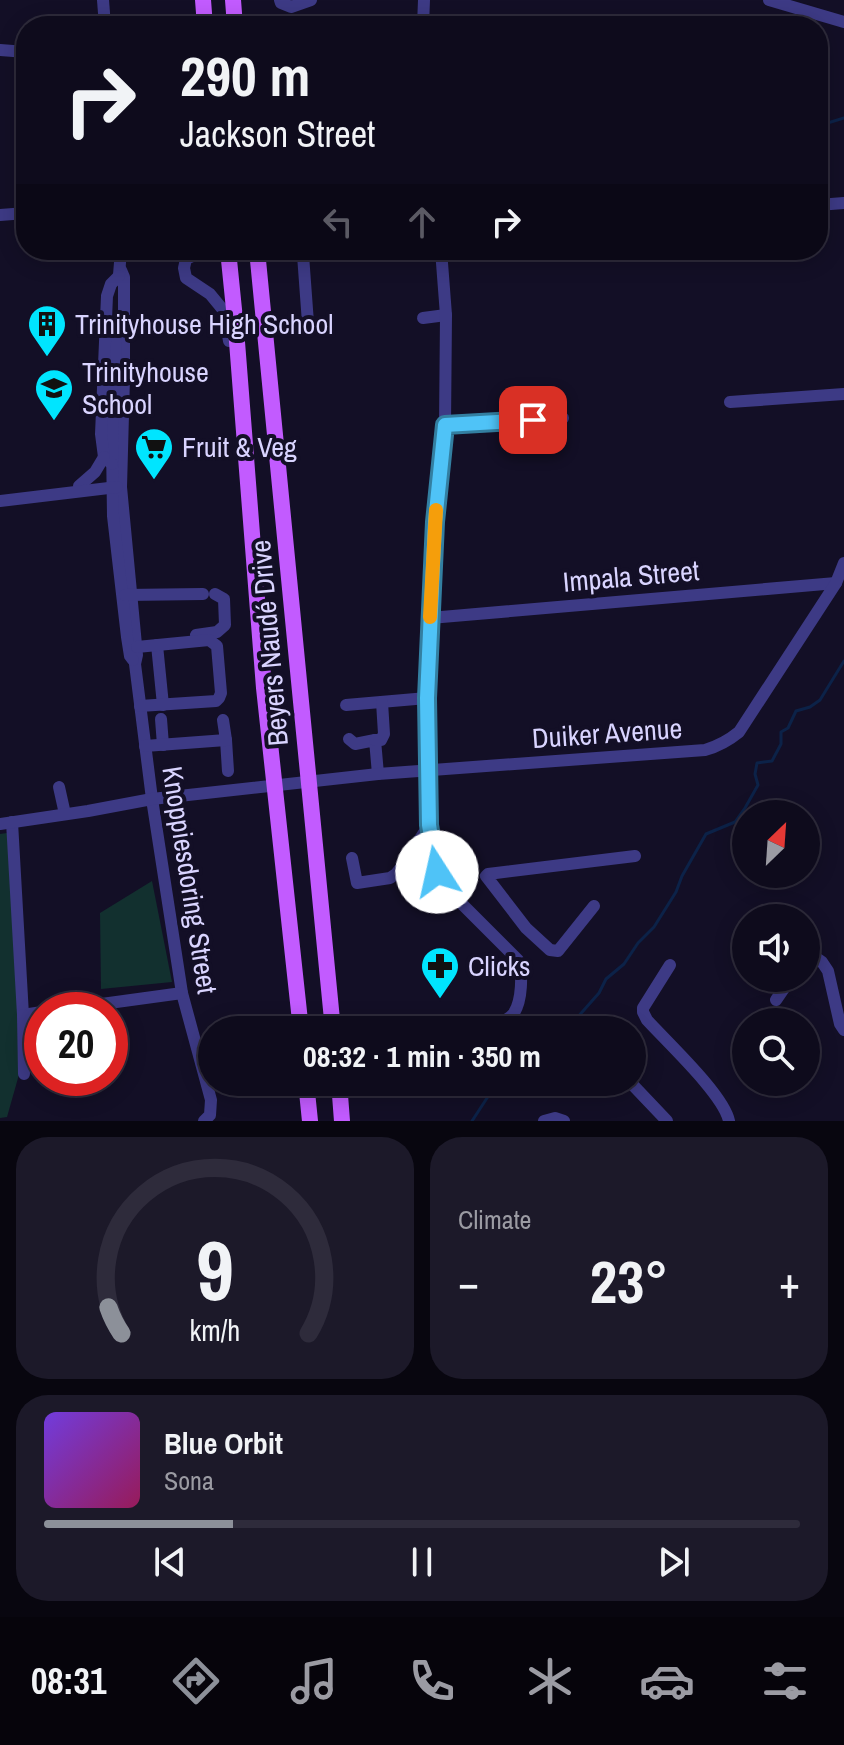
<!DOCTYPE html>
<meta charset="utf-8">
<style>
body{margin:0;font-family:"Archivo Narrow",sans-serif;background:#1c1929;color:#f1f3f6;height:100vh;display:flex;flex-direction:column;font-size:30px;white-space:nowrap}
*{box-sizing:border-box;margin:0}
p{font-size:26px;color:#9b9ba3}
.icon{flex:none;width:44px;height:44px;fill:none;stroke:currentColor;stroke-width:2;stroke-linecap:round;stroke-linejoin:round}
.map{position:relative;height:1121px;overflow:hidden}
.panel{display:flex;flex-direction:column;gap:16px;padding:16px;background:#08060f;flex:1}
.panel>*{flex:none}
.hud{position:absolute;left:16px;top:16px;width:812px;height:244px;border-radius:32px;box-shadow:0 4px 20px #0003,0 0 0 2px #2e2b3b;background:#0e0b1c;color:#f1f3f6;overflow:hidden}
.needle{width:52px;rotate:25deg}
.fabs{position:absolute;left:732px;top:800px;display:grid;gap:16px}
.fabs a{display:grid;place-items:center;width:88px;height:88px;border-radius:50%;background:#0e0b1c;box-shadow:0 4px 20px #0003,0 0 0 2px #2e2b3b;font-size:40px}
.speed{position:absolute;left:24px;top:992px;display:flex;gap:16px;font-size:40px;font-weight:700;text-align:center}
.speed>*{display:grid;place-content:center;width:104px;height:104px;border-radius:50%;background:#0e0b1c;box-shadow:0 4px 20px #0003,0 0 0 2px #2e2b3b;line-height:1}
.speed .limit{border:12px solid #d22;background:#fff;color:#111}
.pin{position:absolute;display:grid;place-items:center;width:68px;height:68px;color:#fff;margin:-34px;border-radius:16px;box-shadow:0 4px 12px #0006}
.me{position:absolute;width:88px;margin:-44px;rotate:350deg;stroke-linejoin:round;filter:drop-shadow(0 0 6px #0008)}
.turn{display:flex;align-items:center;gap:28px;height:168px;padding:0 32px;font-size:36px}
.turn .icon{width:104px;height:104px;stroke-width:2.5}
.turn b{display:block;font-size:56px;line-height:68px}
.lanes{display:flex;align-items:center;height:76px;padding:0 32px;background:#0003;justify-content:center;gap:40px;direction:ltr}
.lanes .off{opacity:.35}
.big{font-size:60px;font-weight:700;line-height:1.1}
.panel .widget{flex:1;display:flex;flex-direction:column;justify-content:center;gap:12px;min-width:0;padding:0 28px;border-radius:32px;background:#1c1929}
.panel .dial{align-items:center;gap:0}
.dial svg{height:208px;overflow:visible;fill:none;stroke:#2e2b3b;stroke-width:7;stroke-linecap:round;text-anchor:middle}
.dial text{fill:#f1f3f6;stroke:none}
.song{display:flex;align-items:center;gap:24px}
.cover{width:96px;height:96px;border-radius:12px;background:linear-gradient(135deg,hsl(260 70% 55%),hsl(330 70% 35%))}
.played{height:8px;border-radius:4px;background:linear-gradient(90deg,#8c9099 25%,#2e2b3b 25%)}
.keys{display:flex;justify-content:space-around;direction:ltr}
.heat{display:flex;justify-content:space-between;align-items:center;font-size:44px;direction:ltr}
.panel .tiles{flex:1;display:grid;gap:16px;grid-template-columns:1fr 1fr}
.widget:last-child{grid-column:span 2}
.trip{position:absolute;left:198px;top:1016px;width:448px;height:80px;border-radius:40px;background:#0e0b1c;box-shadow:0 4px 20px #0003,0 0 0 2px #2e2b3b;font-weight:700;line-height:80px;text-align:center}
.tab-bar{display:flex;height:128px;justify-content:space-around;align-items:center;background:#06040b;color:#9b9ba3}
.tab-bar .icon{width:56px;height:56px}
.tab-bar .active{color:#8c9099}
.tab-bar b{font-size:36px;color:#f1f3f6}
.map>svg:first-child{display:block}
</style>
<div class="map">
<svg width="844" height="1121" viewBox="0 0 844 1121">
<rect width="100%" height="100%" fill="#130f26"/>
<g fill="#12302f">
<polygon points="14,832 20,1071 7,1117 0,1118 0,834"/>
<polygon points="152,881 172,982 101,989 100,913"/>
</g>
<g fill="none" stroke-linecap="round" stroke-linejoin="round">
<g stroke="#0c2248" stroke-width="3">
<polyline points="818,126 844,118"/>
<polyline points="562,1030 567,1023 576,1019 599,993 606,979 624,964 638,943 654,927 676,892 682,876 706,834 735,822 745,808 758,785 755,774 757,763 772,761 781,744 781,732 788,728 796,711 810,707 820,700 844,661"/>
<path d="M472,1121L489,1095C499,1093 510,1090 515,1082"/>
</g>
<g stroke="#3d3a85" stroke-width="12">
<polyline points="103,0 105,26"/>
<polyline points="280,0 281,3 291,7 311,0"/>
<polyline points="769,0 844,22"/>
<polyline points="423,26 424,0"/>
<polyline points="0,50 26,52"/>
<polyline points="818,205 844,203"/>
<polyline points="0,215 26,213"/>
<polyline points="205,250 186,259 184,268 186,278 210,294 224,311 229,341"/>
<polyline points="303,255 308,323"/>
<polyline points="121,270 124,277 124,378 121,487 137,655 135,664 152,799 182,993 211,1100 210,1115 204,1121"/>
<polyline points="119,275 121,250"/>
<polyline points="423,318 446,315"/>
<polyline points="116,341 112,443 113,516 127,637 130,656 133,660"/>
<polyline points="118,378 139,379"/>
<polyline points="730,402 844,394"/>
<polyline points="445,425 563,418"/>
<polyline points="112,464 104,457 101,434 107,296 111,284 119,276"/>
<polyline points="79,486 95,472 104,457"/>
<polyline points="0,501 117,487"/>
<polyline points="125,595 203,594"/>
<polyline points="430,618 836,583"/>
<polyline points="196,635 217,632 225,625 224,599 215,594"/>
<polyline points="157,645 163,705"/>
<polyline points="137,647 209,640 217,646 221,693 219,698 216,701 140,706"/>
<polyline points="346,705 427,698"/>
<polyline points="161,719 163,745"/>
<polyline points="349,739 355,744 375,740 378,774"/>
<polyline points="226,740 228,771"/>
<polyline points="375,740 381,740 384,734 382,702"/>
<polyline points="145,746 226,740 223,720"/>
<polyline points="59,787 65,814"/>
<polyline points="12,822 23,1015 42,1012"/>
<path d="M0,824L88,811L152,799L378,774L705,750C719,746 728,741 739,732L836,583L844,563"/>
<path d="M429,825C433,848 433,869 447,889L518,960C523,974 522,1000 514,1013C511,1017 507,1019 503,1022"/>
<polyline points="352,858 357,883 390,878 396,874 403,865 429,825 427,698 430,618 435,522 445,425 446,315 441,250"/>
<polyline points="594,906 558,951 550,950 526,928 486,876 488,874 635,856"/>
<polyline points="806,951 822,962 828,971 840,1024 844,1030"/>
<path d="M670,965L643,1008V1012L647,1020C667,1042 724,1095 729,1121"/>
<polyline points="776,1000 791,978"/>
<polyline points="58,1010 182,993"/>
<polyline points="23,1015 24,1074"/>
<polyline points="630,1082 667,1121"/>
<polyline points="544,1121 555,1118 564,1121"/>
</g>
<g stroke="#c25bff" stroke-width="16">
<polyline points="203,0 205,26"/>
<polyline points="233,0 235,26"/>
<polyline points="228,250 236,329 264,688 301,1030"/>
<polyline points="257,250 333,1030"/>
<polyline points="306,1082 310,1121"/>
<polyline points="339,1082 342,1121"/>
</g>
</g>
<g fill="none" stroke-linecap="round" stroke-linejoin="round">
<g stroke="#337fa1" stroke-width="20">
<polyline id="route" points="437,872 429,825 427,698 435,522 445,425 533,420"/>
</g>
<use href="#route" stroke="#4fc3f7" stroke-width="14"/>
<polyline stroke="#f59e0b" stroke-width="14" points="430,617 436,510"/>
</g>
<defs>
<g id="building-pin" transform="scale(2)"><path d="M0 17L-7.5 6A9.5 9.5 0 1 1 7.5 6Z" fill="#00e5ff" stroke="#130f26"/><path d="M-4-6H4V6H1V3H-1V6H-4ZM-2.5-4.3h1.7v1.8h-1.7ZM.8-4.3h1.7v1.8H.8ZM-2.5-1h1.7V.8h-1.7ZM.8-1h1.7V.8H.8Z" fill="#111"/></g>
<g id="school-pin" transform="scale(2)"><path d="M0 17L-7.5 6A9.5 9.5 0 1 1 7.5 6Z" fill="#00e5ff" stroke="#130f26"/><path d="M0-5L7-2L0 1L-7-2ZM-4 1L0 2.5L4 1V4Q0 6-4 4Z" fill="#111"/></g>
<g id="supermarket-pin" transform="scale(2)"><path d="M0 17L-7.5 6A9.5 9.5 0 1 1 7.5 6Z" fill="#00e5ff" stroke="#130f26"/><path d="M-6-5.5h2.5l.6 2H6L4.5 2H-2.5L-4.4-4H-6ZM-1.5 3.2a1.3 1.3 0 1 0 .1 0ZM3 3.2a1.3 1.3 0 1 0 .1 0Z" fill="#111"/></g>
<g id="pharmacy-pin" transform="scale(2)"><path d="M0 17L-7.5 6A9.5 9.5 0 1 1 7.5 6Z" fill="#00e5ff" stroke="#130f26"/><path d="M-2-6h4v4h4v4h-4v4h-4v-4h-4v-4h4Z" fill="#111"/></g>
</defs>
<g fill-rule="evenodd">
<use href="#building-pin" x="47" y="324"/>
<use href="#school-pin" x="54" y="388"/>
<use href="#supermarket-pin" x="154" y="447"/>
<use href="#pharmacy-pin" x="440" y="966"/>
</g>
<g text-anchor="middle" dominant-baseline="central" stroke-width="8" stroke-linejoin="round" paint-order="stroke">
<g font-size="28" fill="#d9d4ff" stroke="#130f26" text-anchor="start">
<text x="75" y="324">Trinityhouse High School</text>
<text x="82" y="372">Trinityhouse<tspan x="82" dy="32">School</tspan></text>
<text x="182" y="447">Fruit &amp; Veg</text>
<text x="468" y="966">Clicks</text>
</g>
<g font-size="28" fill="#d9d4ff" stroke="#130f26">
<text transform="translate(631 576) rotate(-5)">Impala Street</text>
<text transform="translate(269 643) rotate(-95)">Beyers Naudé Drive</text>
<text transform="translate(607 733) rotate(-4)">Duiker Avenue</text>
<text transform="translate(190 880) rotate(81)">Knoppiesdoring Street</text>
</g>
</g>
</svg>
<div class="fabs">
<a><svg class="needle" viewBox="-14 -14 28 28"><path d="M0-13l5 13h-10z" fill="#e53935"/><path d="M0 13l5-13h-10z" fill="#9b9ba3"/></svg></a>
<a><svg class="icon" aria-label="sound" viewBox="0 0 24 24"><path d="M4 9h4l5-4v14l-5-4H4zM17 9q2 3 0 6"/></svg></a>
<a><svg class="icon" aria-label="search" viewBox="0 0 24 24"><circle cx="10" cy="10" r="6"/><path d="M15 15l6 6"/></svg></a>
</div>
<div class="speed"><div class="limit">20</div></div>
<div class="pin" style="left:533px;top:420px;background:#d93025"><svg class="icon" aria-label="arrive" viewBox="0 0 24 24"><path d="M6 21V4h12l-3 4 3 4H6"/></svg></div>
<svg class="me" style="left:437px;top:872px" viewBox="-20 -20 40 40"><circle r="19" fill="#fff"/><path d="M0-13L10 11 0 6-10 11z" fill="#4fc3f7"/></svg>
<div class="trip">08:32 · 1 min · 350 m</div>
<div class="hud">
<div class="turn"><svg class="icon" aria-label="right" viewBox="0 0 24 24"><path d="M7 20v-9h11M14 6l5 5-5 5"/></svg><div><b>290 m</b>Jackson Street</div></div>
<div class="lanes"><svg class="icon off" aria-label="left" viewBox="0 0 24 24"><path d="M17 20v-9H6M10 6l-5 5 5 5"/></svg><svg class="icon off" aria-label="ahead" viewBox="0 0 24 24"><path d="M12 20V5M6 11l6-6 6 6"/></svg><svg class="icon" aria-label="right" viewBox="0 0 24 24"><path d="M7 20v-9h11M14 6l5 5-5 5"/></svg></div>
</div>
</div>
<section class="panel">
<div class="tiles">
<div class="widget dial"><svg viewBox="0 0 100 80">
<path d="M14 69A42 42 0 1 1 86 69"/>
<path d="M14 69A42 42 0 0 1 9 59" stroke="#8c9099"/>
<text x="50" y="56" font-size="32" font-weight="700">9</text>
<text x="50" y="72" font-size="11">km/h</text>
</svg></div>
<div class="widget"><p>Climate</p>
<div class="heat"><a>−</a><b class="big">23°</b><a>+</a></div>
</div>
<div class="widget">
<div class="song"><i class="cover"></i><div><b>Blue Orbit</b><p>Sona</p></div></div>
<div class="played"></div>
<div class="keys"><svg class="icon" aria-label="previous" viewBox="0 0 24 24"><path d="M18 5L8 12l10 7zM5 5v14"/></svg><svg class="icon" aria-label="pause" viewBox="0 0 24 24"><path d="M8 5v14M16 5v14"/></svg><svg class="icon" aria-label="next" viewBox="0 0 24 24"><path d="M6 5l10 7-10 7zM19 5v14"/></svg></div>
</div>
</div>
</section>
<nav class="tab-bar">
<b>08:31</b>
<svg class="icon active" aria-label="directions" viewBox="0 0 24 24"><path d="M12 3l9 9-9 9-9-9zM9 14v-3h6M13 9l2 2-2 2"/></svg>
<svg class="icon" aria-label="music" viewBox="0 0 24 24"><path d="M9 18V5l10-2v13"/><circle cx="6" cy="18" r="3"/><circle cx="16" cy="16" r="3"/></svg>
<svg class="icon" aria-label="phone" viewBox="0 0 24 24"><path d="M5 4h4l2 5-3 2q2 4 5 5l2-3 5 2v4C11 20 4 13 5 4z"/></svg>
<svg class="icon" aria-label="climate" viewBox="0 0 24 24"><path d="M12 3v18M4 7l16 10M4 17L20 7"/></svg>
<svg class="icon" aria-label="car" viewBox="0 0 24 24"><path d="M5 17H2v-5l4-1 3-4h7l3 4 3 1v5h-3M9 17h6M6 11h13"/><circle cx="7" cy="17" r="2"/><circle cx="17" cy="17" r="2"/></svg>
<svg class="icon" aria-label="filters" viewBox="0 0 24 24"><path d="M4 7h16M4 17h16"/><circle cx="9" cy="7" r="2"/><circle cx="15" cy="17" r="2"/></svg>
</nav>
